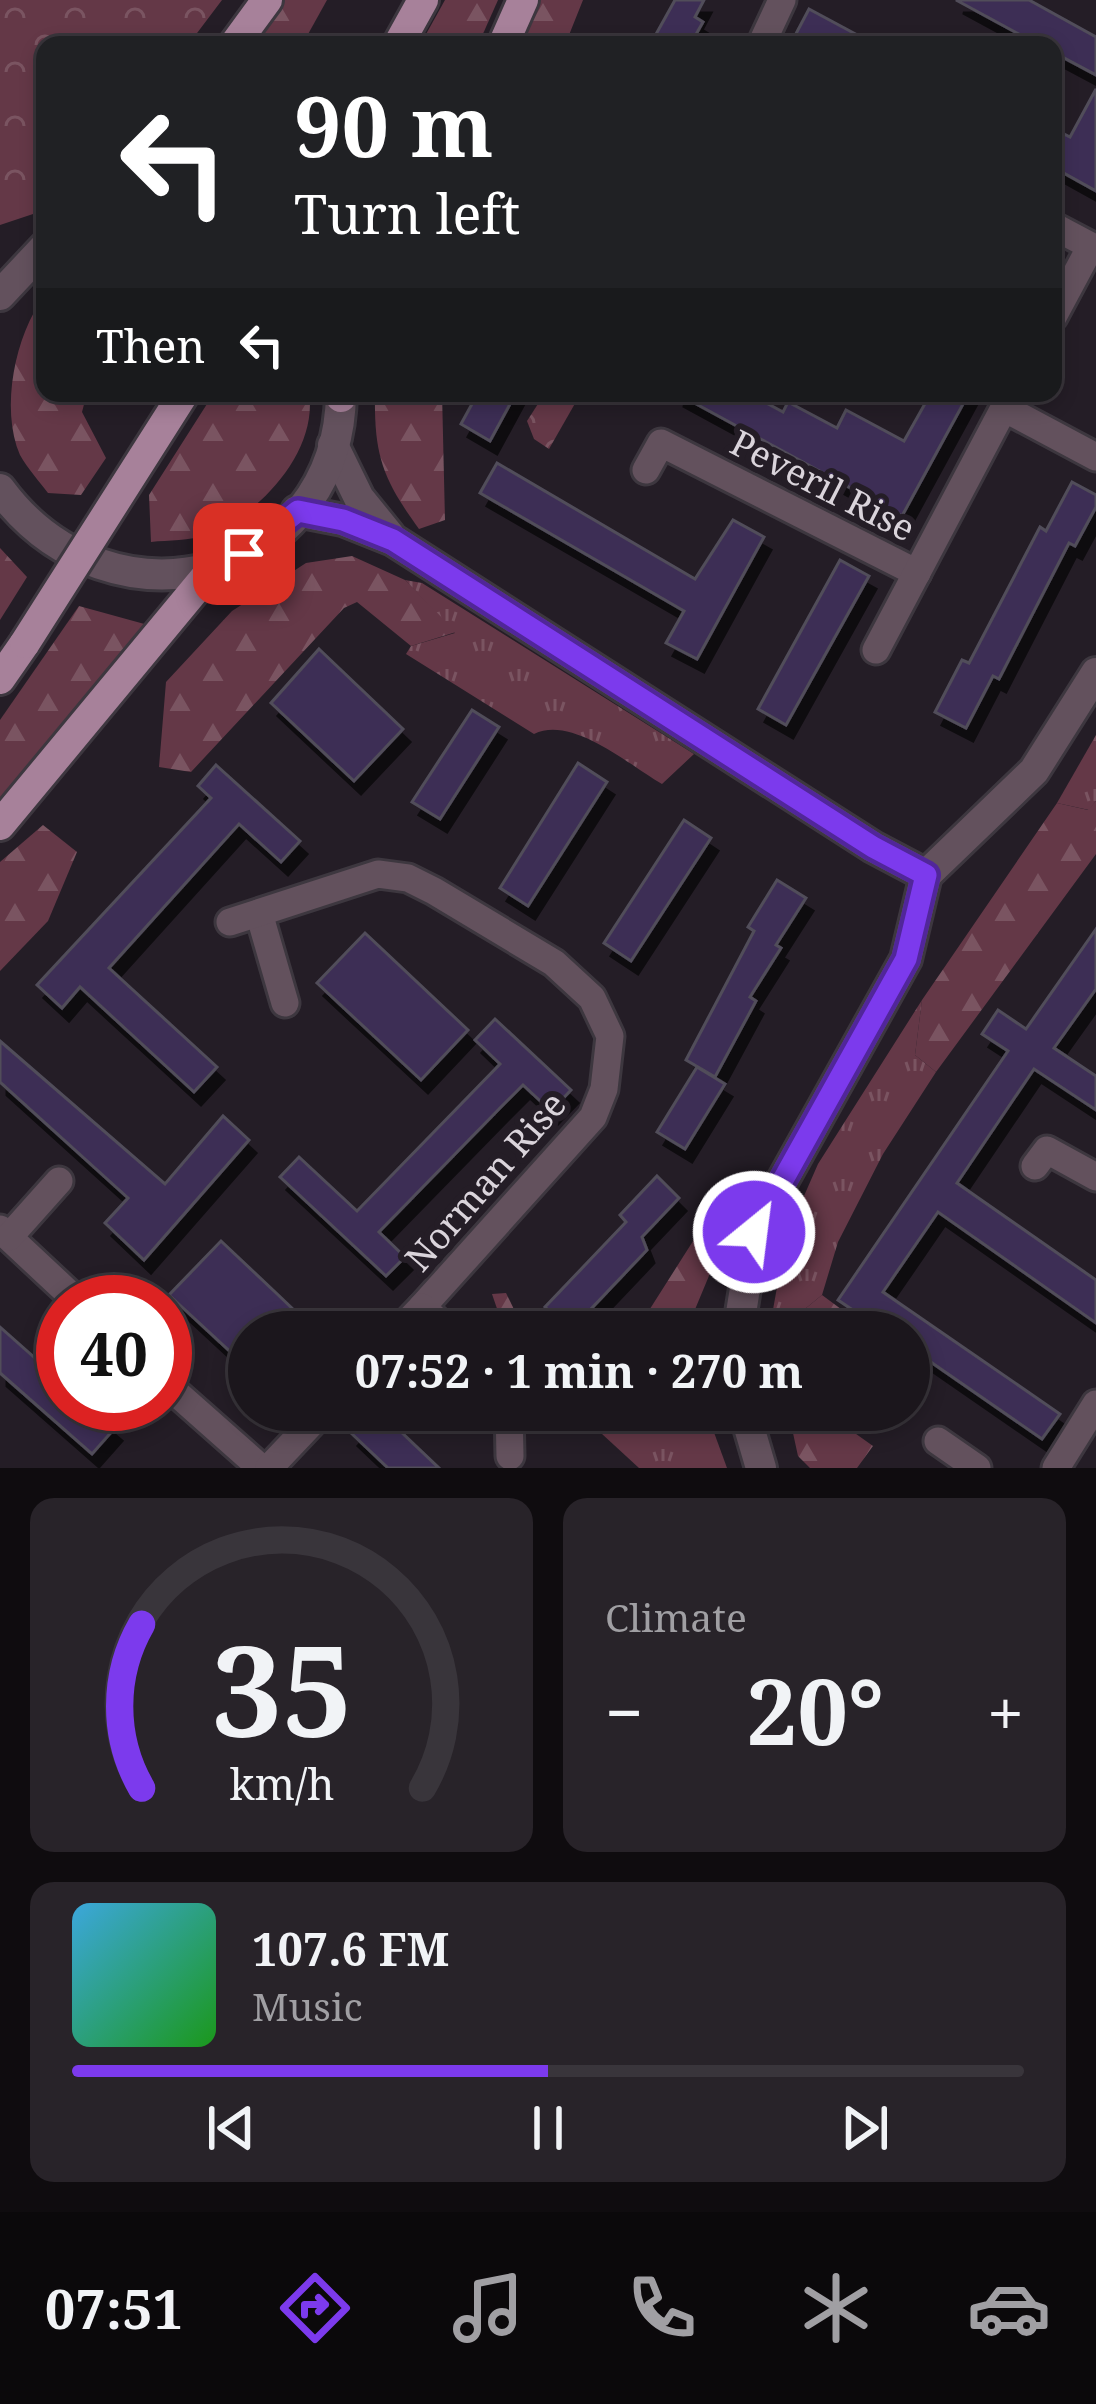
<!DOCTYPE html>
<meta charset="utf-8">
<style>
body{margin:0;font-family:"Noto Serif",serif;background:#282329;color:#f1f3f6;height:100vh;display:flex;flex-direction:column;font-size:45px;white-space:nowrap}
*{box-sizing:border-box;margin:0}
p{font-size:39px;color:#a09fa3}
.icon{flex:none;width:66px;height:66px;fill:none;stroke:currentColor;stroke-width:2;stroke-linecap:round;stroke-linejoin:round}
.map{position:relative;height:1468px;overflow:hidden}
.details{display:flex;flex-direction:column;gap:30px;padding:30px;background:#0f0c0f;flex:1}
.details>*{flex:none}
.guide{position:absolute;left:36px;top:36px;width:1026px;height:366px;border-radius:24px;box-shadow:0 6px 18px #0003,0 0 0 3px #39353b;background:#202124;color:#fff;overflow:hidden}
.speed{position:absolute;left:36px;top:1275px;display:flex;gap:24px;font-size:60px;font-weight:700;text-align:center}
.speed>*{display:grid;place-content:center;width:156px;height:156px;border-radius:50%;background:#1b161c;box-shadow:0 6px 18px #0003,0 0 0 3px #39353b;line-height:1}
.speed .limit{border:18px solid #d22;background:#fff;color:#111}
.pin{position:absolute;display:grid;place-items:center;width:102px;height:102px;color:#fff;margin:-51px;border-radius:24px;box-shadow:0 6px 18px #0006}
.me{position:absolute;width:132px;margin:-66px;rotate:29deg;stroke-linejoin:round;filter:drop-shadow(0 0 9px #0008)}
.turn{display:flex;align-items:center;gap:42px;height:252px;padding:0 60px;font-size:54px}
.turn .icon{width:156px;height:156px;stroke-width:2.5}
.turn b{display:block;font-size:84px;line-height:102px}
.then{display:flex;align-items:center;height:114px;padding:0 60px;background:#0003;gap:24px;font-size:45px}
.big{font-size:90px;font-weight:700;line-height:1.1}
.details .card{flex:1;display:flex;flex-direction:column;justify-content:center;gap:18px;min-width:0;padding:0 42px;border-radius:24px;background:#282329}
.details .dial{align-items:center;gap:0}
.dial svg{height:312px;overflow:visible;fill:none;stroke:#39353b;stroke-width:7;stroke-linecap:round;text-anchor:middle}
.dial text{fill:#f1f3f6;stroke:none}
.song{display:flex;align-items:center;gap:36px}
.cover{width:144px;height:144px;border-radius:18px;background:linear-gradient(135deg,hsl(200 70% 55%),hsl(120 70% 35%))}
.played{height:12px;border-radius:6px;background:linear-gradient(90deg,#7c3aed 50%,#39353b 50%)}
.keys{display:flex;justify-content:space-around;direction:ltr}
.heat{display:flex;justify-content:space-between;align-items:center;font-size:66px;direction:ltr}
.details .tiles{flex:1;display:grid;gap:30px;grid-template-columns:1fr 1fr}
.card:last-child{grid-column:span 2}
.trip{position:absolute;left:228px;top:1311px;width:702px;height:120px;border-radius:60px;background:#1b161c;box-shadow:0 6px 18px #0003,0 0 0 3px #39353b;font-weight:700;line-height:120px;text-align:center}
.tabs{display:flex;height:192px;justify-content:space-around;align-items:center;background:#0b090b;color:#a09fa3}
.tabs .icon{width:84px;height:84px}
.tabs .active{color:#7c3aed}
.tabs b{font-size:54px;color:#f1f3f6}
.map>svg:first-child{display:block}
</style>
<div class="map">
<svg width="1096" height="1468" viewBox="0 0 1096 1468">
<defs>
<pattern id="grass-tufts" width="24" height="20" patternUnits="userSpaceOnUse" patternTransform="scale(3)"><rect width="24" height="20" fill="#643847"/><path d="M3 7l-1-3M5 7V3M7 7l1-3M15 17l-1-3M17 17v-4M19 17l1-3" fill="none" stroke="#7a5461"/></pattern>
<pattern id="forest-firs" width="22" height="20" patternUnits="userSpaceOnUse" patternTransform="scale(3)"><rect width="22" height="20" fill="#643847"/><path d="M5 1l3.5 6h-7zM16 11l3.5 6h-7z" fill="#7a5461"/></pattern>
<pattern id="park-crowns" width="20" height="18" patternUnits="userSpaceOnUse" patternTransform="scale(3)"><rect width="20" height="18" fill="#643847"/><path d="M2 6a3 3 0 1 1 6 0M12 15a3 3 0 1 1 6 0" fill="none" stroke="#7a5461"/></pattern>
<filter id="shadow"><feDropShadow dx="7" dy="13" stdDeviation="0" flood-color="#0009"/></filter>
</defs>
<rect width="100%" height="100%" fill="#241d26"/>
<g fill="url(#grass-tufts)">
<path d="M405,580L422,583L694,754L662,784C629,765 572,715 534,734L406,654L411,646L455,633Z"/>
<polygon points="1096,735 1096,801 1089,810 1057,803"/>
<polygon points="922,1000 915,1055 936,1072 883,1154 838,1242 822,1295 789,1322 786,1332 769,1332 786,1237 818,1164"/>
<polygon points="576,1410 701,1410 708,1416 727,1468 639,1468"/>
</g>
<g fill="url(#forest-firs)">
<polygon points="276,0 327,0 302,45 244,45"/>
<polygon points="445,0 498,0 478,45 420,45"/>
<polygon points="538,0 583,0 565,45 516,45"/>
<path d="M45,295V393H87L82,412L106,458L81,495L48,493C39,481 28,469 20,455C0,408 15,335 45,295Z"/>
<path d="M214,393H309C318,451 260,515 206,535C190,541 168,540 151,542L149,495Z"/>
<path d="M375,393H442L445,520L419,529C382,478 374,455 375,393Z"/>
<polygon points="0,548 27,577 0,620"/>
<polygon points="352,556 405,580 456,632 411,646 357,602 344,608 191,772 159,767 166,682 232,611 306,563"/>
<polygon points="79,606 148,625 0,804 0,720"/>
<polygon points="1096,801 1096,854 936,1072 915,1055 922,1000 1057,803 1088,810"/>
<polygon points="43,825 77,852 48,921 0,971 0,862"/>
<polygon points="695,1238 707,1242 711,1271 686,1331 625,1332 648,1312"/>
<polygon points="506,1293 525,1332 505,1332 492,1294"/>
<polygon points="822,1295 872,1332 786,1332 789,1322"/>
<polygon points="788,1410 830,1410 828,1414 873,1446 857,1468 810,1468 798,1456"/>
</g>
<g fill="url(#park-crowns)">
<polygon points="0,0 222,0 188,45 45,45 45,210 0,225"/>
<polygon points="545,393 581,393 549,449 534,439 527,421"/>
</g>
<g fill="#3e2f55" stroke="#514d5a" stroke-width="3" filter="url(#shadow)">
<polygon points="675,0 704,0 695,17 703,22 690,45 650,45"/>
<polygon points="956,0 1029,0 1096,37 1096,75 1053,52 1053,45 1039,45"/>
<polygon points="809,9 876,45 790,45"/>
<polygon points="1096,89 1096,191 1053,167 1053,148 1062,133 1070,137"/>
<polygon points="478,393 516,393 490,441 461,424"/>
<polygon points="676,393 748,393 783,412 788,402 837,428 846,410 904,441 931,393 969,393 902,516"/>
<polygon points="497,463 695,579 733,520 764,537 697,659 666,643 684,611 480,493"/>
<polygon points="1072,482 1096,495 1096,507 1075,546 1069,543 999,679 993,676 966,728 935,712 962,660 969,663 1040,527 1046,531"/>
<polygon points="840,560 869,576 786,725 758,709"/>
<polygon points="319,649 403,729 354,781 271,703"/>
<polygon points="472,710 499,727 440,819 412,802"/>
<polygon points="578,763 607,782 528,906 500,888"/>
<polygon points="216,765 300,841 281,862 239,824 109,968 217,1067 194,1092 80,987 62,1008 37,985 211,798 198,786"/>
<polygon points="684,820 711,838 631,961 604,943"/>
<polygon points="777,880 806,898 776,945 781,948 750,997 756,1001 715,1077 686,1060 754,931 748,927"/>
<polygon points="1096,929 1096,989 1054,1048 1096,1076 1096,1110 1034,1069 957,1183 1096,1280 1096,1323 938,1212 883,1292 1060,1414 1042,1439 909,1347 909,1332 885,1332 838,1300 1008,1051 982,1034 998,1010 1026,1029"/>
<polygon points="365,933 468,1030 421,1080 317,983"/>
<polygon points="495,1019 571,1090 551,1111 523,1085 501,1107 379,1232 405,1257 386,1276 280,1177 299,1157 357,1211 500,1064 475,1040"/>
<polygon points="0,1041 165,1184 223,1116 249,1140 144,1260 105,1223 128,1198 0,1082"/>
<polygon points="697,1067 725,1084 685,1149 657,1132"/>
<polygon points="657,1176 679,1198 642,1237 647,1250 570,1331 545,1307 626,1222 620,1215"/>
<polygon points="221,1241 274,1291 317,1332 249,1332 249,1369 169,1295"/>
<polygon points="0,1327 63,1383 63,1404 87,1404 115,1428 92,1454 0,1373"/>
<polygon points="372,1410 378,1410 439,1468 388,1468 351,1433"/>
</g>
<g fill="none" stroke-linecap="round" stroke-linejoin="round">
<g stroke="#3d373f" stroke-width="33">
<g id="minor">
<polyline points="761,45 782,0"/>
<polyline points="1053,226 1091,246 1053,317"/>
<polyline points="646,470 661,443 917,573"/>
<polyline points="876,650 1004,408 1096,457"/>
<polyline points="259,913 285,1003"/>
<polyline points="230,922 378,874 408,878 434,891 554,963 592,998 610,1036 604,1089 593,1117 422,1307"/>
<polyline points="1035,1166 1047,1150 1096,1177"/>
<polyline points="0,1229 78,1302"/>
<polyline points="9,1237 59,1181"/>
<polyline points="398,1332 422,1307 449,1332"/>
<polyline points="165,1383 261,1468"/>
<polyline points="509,1410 510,1456"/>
<polyline points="938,1441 977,1468"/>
<polyline points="269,1468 324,1410"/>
<polyline points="1056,1468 1096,1404"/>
</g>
</g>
<g stroke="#3d373f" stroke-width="36">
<g id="tertiary">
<polyline points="0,295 45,247"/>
<polyline points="333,445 359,498 389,535"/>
<path d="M0,489C110,639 339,581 341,393"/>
<polyline points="297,511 343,520 393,540 873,847 926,875"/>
<polyline points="926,875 1034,771 1096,673"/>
<polyline points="738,1332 754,1232 906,959 926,875"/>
<polyline points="744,1410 761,1468"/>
</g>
</g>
<g stroke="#3d373f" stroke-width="36">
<g id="primary">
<polyline points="234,45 267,0"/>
<polyline points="398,45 423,0"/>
<polyline points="503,45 523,0"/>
<polyline points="341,397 343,393"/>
<polyline points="0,679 25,643"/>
<polyline points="0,825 213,568"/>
</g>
</g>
<use href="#minor" stroke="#63515d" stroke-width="27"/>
<use href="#tertiary" stroke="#63515d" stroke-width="30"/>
<use href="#primary" stroke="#a7819a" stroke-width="30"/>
<g stroke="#3d373f" stroke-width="36" stroke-linecap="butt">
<polyline id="primary-bridge" points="25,643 184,393"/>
</g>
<use href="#primary-bridge" stroke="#a7819a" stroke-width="30"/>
</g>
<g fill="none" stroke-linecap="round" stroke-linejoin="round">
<g stroke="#51269a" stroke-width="30">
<polyline id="route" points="244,554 298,511 343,520 393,540 873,847 926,875 906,959 754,1232"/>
</g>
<use href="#route" stroke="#7c3aed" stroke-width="21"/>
</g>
<g text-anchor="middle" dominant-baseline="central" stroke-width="12" stroke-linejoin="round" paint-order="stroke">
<g font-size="36" fill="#dad4db" stroke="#241d26">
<text transform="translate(823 485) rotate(27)">Peveril Rise</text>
<text transform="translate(485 1181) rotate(-49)">Norman Rise</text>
</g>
</g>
</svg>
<div class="speed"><div class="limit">40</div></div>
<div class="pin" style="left:244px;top:554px;background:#d93025"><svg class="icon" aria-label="arrive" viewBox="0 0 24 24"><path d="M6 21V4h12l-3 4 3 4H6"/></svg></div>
<svg class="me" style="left:754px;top:1232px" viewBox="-20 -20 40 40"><circle r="17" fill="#7c3aed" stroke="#fff" stroke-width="3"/><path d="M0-11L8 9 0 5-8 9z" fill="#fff"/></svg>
<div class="trip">07:52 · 1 min · 270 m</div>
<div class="guide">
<div class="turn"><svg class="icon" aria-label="left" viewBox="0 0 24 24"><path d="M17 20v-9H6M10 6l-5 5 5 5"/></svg><div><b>90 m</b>Turn left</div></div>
<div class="then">Then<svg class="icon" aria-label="left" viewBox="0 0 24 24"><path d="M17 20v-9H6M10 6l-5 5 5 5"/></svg></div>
</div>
</div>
<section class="details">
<div class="tiles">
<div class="card dial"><svg viewBox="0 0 100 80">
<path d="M14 69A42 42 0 1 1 86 69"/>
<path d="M14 69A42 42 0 0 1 14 27" stroke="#7c3aed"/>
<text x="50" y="56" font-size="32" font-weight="700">35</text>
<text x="50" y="72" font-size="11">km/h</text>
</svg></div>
<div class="card"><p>Climate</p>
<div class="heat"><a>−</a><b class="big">20°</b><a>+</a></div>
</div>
<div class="card">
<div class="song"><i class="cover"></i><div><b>107.6 FM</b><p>Music</p></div></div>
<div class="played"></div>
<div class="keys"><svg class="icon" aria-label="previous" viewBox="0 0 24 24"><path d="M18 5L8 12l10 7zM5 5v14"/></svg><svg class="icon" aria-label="pause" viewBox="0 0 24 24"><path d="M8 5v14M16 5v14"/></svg><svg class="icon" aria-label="next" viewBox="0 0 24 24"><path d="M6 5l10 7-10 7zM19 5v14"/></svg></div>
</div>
</div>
</section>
<nav class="tabs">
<b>07:51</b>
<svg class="icon active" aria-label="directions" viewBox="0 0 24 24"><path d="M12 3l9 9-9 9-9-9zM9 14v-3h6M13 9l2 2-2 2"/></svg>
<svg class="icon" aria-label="music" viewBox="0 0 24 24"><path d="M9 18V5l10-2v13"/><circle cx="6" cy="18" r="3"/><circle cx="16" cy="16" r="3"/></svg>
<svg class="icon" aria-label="phone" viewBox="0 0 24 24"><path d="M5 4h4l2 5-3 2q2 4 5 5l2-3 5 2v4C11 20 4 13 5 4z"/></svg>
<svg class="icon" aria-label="climate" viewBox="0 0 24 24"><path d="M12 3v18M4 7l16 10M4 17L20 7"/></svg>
<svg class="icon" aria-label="car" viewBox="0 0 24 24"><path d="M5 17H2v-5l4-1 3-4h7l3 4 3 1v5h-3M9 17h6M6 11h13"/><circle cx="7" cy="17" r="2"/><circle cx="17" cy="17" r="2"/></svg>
</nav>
